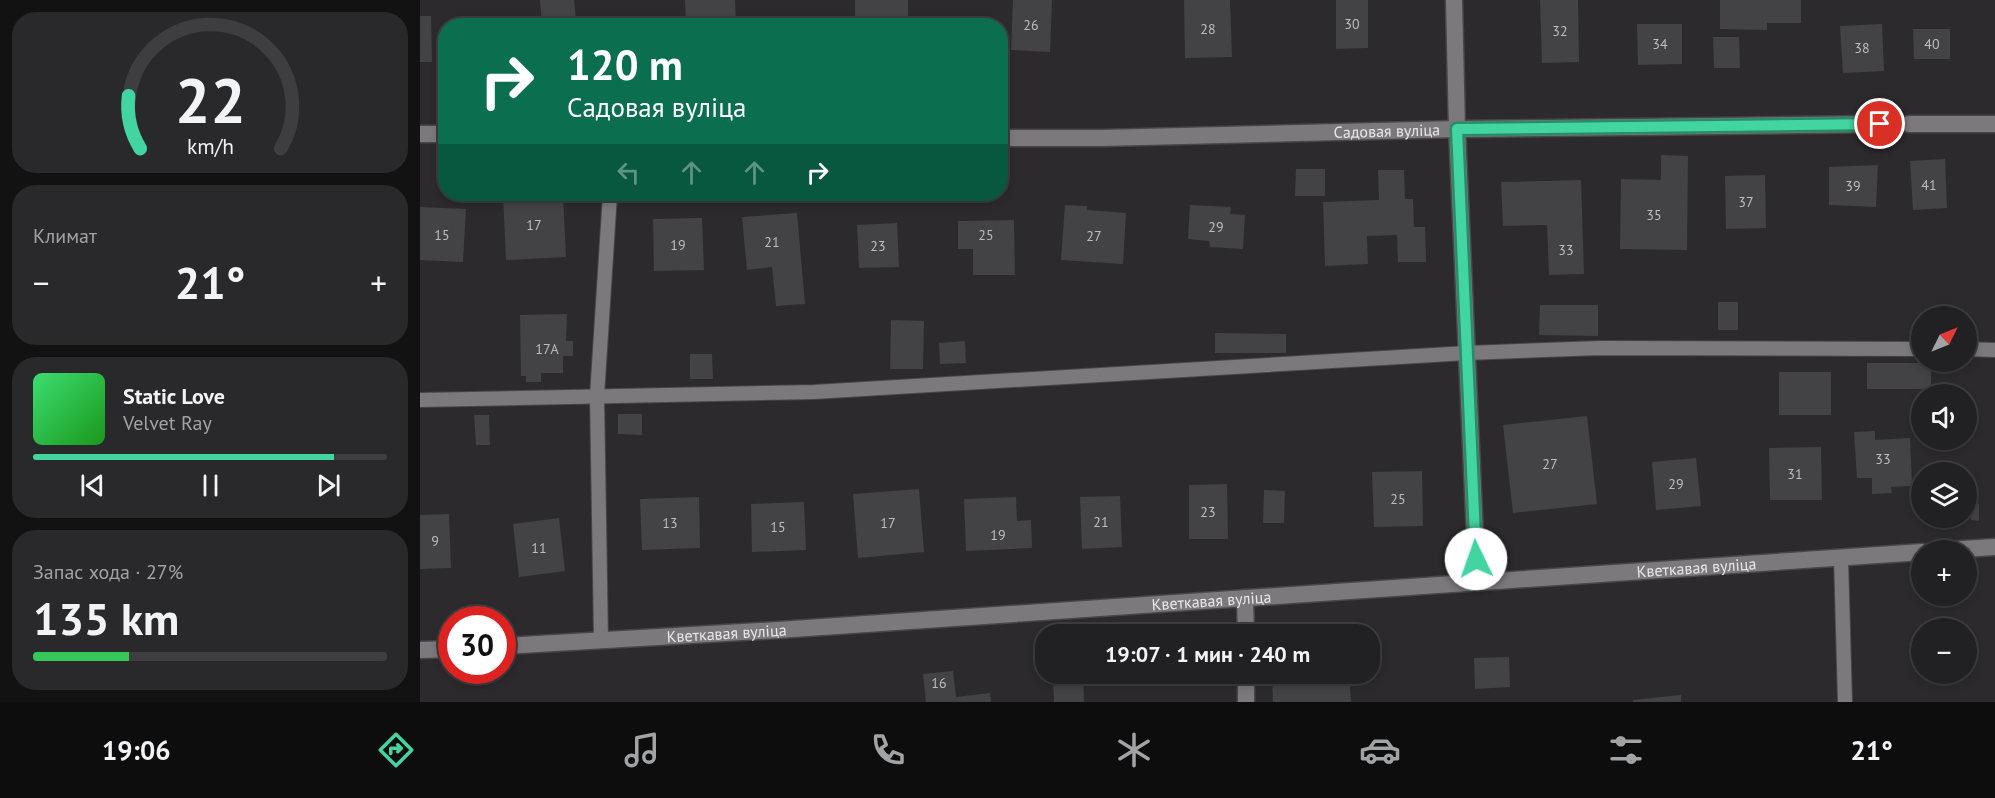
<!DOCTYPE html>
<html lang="ru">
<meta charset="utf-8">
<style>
body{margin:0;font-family:"PT Sans",sans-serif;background:#29282a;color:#f1f3f6;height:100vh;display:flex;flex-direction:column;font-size:22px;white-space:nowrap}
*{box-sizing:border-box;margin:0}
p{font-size:20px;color:#a2a3a5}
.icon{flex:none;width:33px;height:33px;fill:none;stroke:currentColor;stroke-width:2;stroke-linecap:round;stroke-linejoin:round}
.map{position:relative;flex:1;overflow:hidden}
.sheet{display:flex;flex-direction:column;gap:12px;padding:12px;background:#121213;width:420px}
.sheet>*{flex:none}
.guide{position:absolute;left:18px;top:18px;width:570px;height:183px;border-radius:24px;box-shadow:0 3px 9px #0003,0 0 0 2px #3e3e40;background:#0b6e4f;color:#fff;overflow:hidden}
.needle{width:39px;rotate:47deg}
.controls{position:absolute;left:1491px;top:306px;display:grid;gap:12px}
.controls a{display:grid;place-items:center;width:66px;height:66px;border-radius:50%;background:#212022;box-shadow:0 3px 9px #0003,0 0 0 2px #3e3e40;font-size:30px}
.speed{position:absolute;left:18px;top:606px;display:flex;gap:12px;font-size:30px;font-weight:700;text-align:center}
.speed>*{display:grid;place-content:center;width:78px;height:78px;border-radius:50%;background:#212022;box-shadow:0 3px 9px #0003,0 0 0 2px #3e3e40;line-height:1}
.speed .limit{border:9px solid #d22;background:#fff;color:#111}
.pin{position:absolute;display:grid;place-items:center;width:51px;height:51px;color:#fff;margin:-26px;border:3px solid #fff;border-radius:50%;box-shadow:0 2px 6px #0007}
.me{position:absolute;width:66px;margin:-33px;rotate:357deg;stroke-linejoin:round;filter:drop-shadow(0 0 4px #0008)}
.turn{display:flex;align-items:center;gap:21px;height:126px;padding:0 30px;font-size:27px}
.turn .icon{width:78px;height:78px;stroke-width:2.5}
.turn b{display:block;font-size:42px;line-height:51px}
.lanes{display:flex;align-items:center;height:57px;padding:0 30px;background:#0003;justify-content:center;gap:30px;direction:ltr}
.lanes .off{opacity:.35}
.big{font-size:45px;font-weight:700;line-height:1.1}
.sheet .widget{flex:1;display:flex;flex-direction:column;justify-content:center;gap:9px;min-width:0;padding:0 21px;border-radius:24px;background:#29282a}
.sheet .dial{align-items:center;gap:0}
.dial svg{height:156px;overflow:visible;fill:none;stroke:#3e3e40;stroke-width:7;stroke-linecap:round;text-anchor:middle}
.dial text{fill:#f1f3f6;stroke:none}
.song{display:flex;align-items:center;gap:18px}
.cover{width:72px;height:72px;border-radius:9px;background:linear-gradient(135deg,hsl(140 70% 55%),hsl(120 70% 35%))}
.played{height:6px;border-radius:3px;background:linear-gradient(90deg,#42d4a1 85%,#3e3e40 85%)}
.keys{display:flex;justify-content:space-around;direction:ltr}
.heat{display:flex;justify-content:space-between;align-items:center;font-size:33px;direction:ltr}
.charge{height:9px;border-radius:4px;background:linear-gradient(90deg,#34c759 27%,#3e3e40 0)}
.trip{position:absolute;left:615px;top:624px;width:345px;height:60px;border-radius:24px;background:#212022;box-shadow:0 3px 9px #0003,0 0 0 2px #3e3e40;font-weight:700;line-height:60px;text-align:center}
.tabs{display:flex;height:96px;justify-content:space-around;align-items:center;background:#0d0d0e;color:#a2a3a5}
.tabs .icon{width:42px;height:42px}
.tabs .on{color:#42d4a1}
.tabs b{font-size:27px;color:#f1f3f6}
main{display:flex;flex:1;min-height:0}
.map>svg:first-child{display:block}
</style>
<main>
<section class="sheet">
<div class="widget dial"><svg viewBox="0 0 100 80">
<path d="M14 69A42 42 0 1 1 86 69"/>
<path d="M14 69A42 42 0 0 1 8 42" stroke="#42d4a1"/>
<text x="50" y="56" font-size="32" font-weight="700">22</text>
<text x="50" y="72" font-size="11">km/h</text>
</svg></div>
<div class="widget"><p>Климат</p>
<div class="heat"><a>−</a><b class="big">21°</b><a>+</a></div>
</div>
<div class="widget">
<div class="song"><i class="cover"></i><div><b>Static Love</b><p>Velvet Ray</p></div></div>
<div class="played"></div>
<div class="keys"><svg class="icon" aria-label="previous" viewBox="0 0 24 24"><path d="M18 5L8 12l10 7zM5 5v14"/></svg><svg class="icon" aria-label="pause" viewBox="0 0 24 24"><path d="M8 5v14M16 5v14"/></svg><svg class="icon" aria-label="next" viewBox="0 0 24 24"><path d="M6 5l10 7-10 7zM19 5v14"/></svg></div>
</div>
<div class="widget"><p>Запас хода · 27%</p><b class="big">135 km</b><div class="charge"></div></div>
</section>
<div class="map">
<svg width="1575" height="702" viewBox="0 0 1575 702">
<rect width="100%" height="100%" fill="#2c2a2d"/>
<g fill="#434244">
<polygon points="120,0 154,0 156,21 122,23"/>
<polygon points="265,0 315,0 316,26 266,26"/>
<rect x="435" y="0" width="53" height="26"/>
<polygon points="593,0 632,0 630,52 591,50"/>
<polygon points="764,0 810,0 812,57 765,58"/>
<polygon points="916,0 948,0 948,48 916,49"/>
<polygon points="1120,0 1158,0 1159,62 1122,63"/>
<polygon points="1300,0 1381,0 1381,23 1347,23 1347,30 1300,29"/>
<polygon points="0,16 11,16 12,62 0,62"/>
<polygon points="1217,24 1262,24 1262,64 1218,65"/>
<polygon points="1462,24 1464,71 1423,73 1420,26"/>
<polygon points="1493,29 1530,29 1530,59 1494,59"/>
<polygon points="1293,37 1319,37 1320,68 1294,68"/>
<polygon points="1241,155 1268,156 1267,250 1200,249 1201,179 1241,180"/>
<polygon points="1525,159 1527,208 1493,210 1490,161"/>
<polygon points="1458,165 1456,207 1409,205 1409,167"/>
<polygon points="876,169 905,169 905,196 875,196"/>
<polygon points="958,170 984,170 985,199 993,199 994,227 1005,227 1006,262 978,262 977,235 947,236 948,264 905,266 903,202 959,200"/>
<polygon points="1345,175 1346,228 1306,229 1305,176"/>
<polygon points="1161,180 1164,274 1129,275 1127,225 1083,226 1081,182"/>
<polygon points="83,194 143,194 146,257 86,260"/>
<polygon points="645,205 667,206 667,210 706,213 703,264 641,260"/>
<polygon points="770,205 811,207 810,214 825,215 823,249 790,247 789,241 768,239"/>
<polygon points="0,207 46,209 43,262 0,260"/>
<polygon points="377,213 385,304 356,306 352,267 327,270 322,217"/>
<polygon points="282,218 284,270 234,271 233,219"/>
<polygon points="594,220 595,275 553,275 553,249 538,249 538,221"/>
<polygon points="477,223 479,267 439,268 437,225"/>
<rect x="1298" y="302" width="20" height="28"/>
<polygon points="1120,305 1178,305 1178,336 1119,335"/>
<polygon points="147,314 146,341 153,341 153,356 143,356 143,373 121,373 121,382 106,382 106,376 101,376 100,315"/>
<polygon points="471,320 504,321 503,369 470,369"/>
<polygon points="795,333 866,334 866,353 795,353"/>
<polygon points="545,341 546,363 520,364 519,343"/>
<polygon points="270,354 292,354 293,379 270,379"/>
<rect x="1447" y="363" width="64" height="26"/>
<rect x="1359" y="372" width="52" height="43"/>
<polygon points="198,414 222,414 222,435 198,434"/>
<polygon points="54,415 69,415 70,445 56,445"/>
<polygon points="1167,416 1177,504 1093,513 1083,425"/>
<polygon points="1455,431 1455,440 1490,438 1492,486 1471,487 1472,493 1452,494 1452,478 1437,478 1434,432"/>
<polygon points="1401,447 1402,500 1350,500 1349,448"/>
<polygon points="1276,458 1281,506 1236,510 1232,462"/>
<polygon points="1002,471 1003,526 954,527 952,472"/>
<polygon points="807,484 808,539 769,539 769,485"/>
<polygon points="499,489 504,552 438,558 433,494"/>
<polygon points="844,490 865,491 864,523 843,523"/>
<polygon points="700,496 702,547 662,549 660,497"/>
<polygon points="279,497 280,548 222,550 220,499"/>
<polygon points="596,497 597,521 611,520 612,548 546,551 544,499"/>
<polygon points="384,502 386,550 332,552 331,504"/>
<polygon points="1551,504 1559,504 1559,521 1551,520"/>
<polygon points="29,514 31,568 0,569 0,515"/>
<polygon points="139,518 145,571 99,577 93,524"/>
<polygon points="1089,657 1090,687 1055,689 1054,658"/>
<polygon points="533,671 536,697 570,693 571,702 506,702 503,674"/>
<polygon points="633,674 663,674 664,702 634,702"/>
<polygon points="877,674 929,674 931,702 853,702 852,675"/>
<polygon points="1261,695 1261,702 1213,702 1213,700"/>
</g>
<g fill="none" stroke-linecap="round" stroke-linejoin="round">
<g stroke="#474648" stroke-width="16">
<g id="service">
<polyline points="1546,349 1575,350"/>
<polyline points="0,400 394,392 1047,353 1180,348 1502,349"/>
<polyline points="1421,558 1425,702"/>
<polyline points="181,639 177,396 190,194"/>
</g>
</g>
<g stroke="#474648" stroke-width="19">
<g id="minor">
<polyline points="1034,0 1037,129 1057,582"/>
<polyline points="1489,124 1575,124"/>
<polyline points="0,134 26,134"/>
<path id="s1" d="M580,138H682L1037,129L1460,124"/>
<polyline points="825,598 826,634"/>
<polyline points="826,674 826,702"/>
</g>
</g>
<g stroke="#474648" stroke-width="19">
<g id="tertiary">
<polyline points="1527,550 1575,547"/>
<path id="s2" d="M82,646L358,630L1502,552"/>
<polyline points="0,650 32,649"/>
</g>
</g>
<use href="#service" stroke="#7b797c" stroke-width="14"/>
<use href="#minor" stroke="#7b797c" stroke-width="16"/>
<use href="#tertiary" stroke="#7b797c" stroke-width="16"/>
</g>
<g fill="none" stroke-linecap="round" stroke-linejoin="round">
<g stroke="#2b8a69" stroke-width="15">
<polyline id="route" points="1056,559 1037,129 1460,124"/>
</g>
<use href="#route" stroke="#42d4a1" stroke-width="10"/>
</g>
<g text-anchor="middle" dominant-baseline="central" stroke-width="6" stroke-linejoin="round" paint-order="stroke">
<g font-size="14" fill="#bfbdbf">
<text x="932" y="24">30</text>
<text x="611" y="25">26</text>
<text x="788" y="29">28</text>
<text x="1140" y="31">32</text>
<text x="1240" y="44">34</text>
<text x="1512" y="44">40</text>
<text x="1442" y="48">38</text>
<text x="1509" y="185">41</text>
<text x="1433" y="186">39</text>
<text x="1326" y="202">37</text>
<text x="1234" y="215">35</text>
<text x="114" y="225">17</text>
<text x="796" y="227">29</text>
<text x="22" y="235">15</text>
<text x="566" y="235">25</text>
<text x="674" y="236">27</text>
<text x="352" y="242">21</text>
<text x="258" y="245">19</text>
<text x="458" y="246">23</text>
<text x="1146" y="250">33</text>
<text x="127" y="349">17А</text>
<text x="1463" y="459">33</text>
<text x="1130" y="464">27</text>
<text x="1375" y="474">31</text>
<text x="1256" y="484">29</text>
<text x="978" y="499">25</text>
<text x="788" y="512">23</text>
<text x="681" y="522">21</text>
<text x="250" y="523">13</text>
<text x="468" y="523">17</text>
<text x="358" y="527">15</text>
<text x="578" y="535">19</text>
<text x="15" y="541">9</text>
<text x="119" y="548">11</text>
<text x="519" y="683">16</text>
</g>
<g font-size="16" fill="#e8e6e8" stroke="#222123">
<text stroke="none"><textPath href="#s1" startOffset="387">Садовая вуліца</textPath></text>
<text stroke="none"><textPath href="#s2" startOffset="1197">Кветкавая вуліца</textPath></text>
<text stroke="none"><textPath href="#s2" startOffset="711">Кветкавая вуліца</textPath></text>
<text stroke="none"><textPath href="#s2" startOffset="225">Кветкавая вуліца</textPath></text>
</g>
</g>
</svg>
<div class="controls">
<a><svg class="needle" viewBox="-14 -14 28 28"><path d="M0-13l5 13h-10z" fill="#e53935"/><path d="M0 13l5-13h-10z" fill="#a2a3a5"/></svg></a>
<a><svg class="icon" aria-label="sound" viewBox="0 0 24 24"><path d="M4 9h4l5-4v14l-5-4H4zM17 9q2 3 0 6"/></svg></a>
<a><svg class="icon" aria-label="layers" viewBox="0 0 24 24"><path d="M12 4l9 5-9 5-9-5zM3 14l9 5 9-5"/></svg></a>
<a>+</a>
<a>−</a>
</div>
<div class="speed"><div class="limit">30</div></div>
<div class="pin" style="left:1460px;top:124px;background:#d93025"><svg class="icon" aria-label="arrive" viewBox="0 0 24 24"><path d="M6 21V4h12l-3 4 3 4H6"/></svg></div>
<svg class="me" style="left:1056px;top:559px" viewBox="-20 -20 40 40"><circle r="19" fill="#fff"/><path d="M0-13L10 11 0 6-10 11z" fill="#42d4a1"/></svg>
<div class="trip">19:07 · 1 мин · 240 m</div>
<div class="guide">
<div class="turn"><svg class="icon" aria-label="right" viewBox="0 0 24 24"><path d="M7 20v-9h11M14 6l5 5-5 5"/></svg><div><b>120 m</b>Садовая вуліца</div></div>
<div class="lanes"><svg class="icon off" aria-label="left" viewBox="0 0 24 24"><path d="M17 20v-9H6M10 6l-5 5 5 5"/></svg><svg class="icon off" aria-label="ahead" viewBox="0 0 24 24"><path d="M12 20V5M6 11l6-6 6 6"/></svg><svg class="icon off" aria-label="ahead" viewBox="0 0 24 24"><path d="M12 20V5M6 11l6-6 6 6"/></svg><svg class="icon" aria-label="right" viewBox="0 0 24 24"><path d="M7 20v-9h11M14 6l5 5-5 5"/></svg></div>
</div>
</div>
</main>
<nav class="tabs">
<b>19:06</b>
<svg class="icon on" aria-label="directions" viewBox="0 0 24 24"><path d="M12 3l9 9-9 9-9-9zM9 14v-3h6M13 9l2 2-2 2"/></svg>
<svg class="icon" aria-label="music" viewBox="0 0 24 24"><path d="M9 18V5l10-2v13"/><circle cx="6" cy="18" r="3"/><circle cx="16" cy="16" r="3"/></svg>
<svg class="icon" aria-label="phone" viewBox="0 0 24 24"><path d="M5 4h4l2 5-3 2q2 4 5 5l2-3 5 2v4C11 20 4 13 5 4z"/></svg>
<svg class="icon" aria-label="climate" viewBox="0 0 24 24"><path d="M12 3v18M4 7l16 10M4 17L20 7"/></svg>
<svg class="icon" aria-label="car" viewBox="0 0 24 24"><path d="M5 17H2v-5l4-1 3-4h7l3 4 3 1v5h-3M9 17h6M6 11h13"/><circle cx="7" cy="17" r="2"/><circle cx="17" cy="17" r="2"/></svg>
<svg class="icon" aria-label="filters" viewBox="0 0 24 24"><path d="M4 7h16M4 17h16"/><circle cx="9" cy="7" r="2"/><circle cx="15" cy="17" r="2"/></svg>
<b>21°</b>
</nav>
